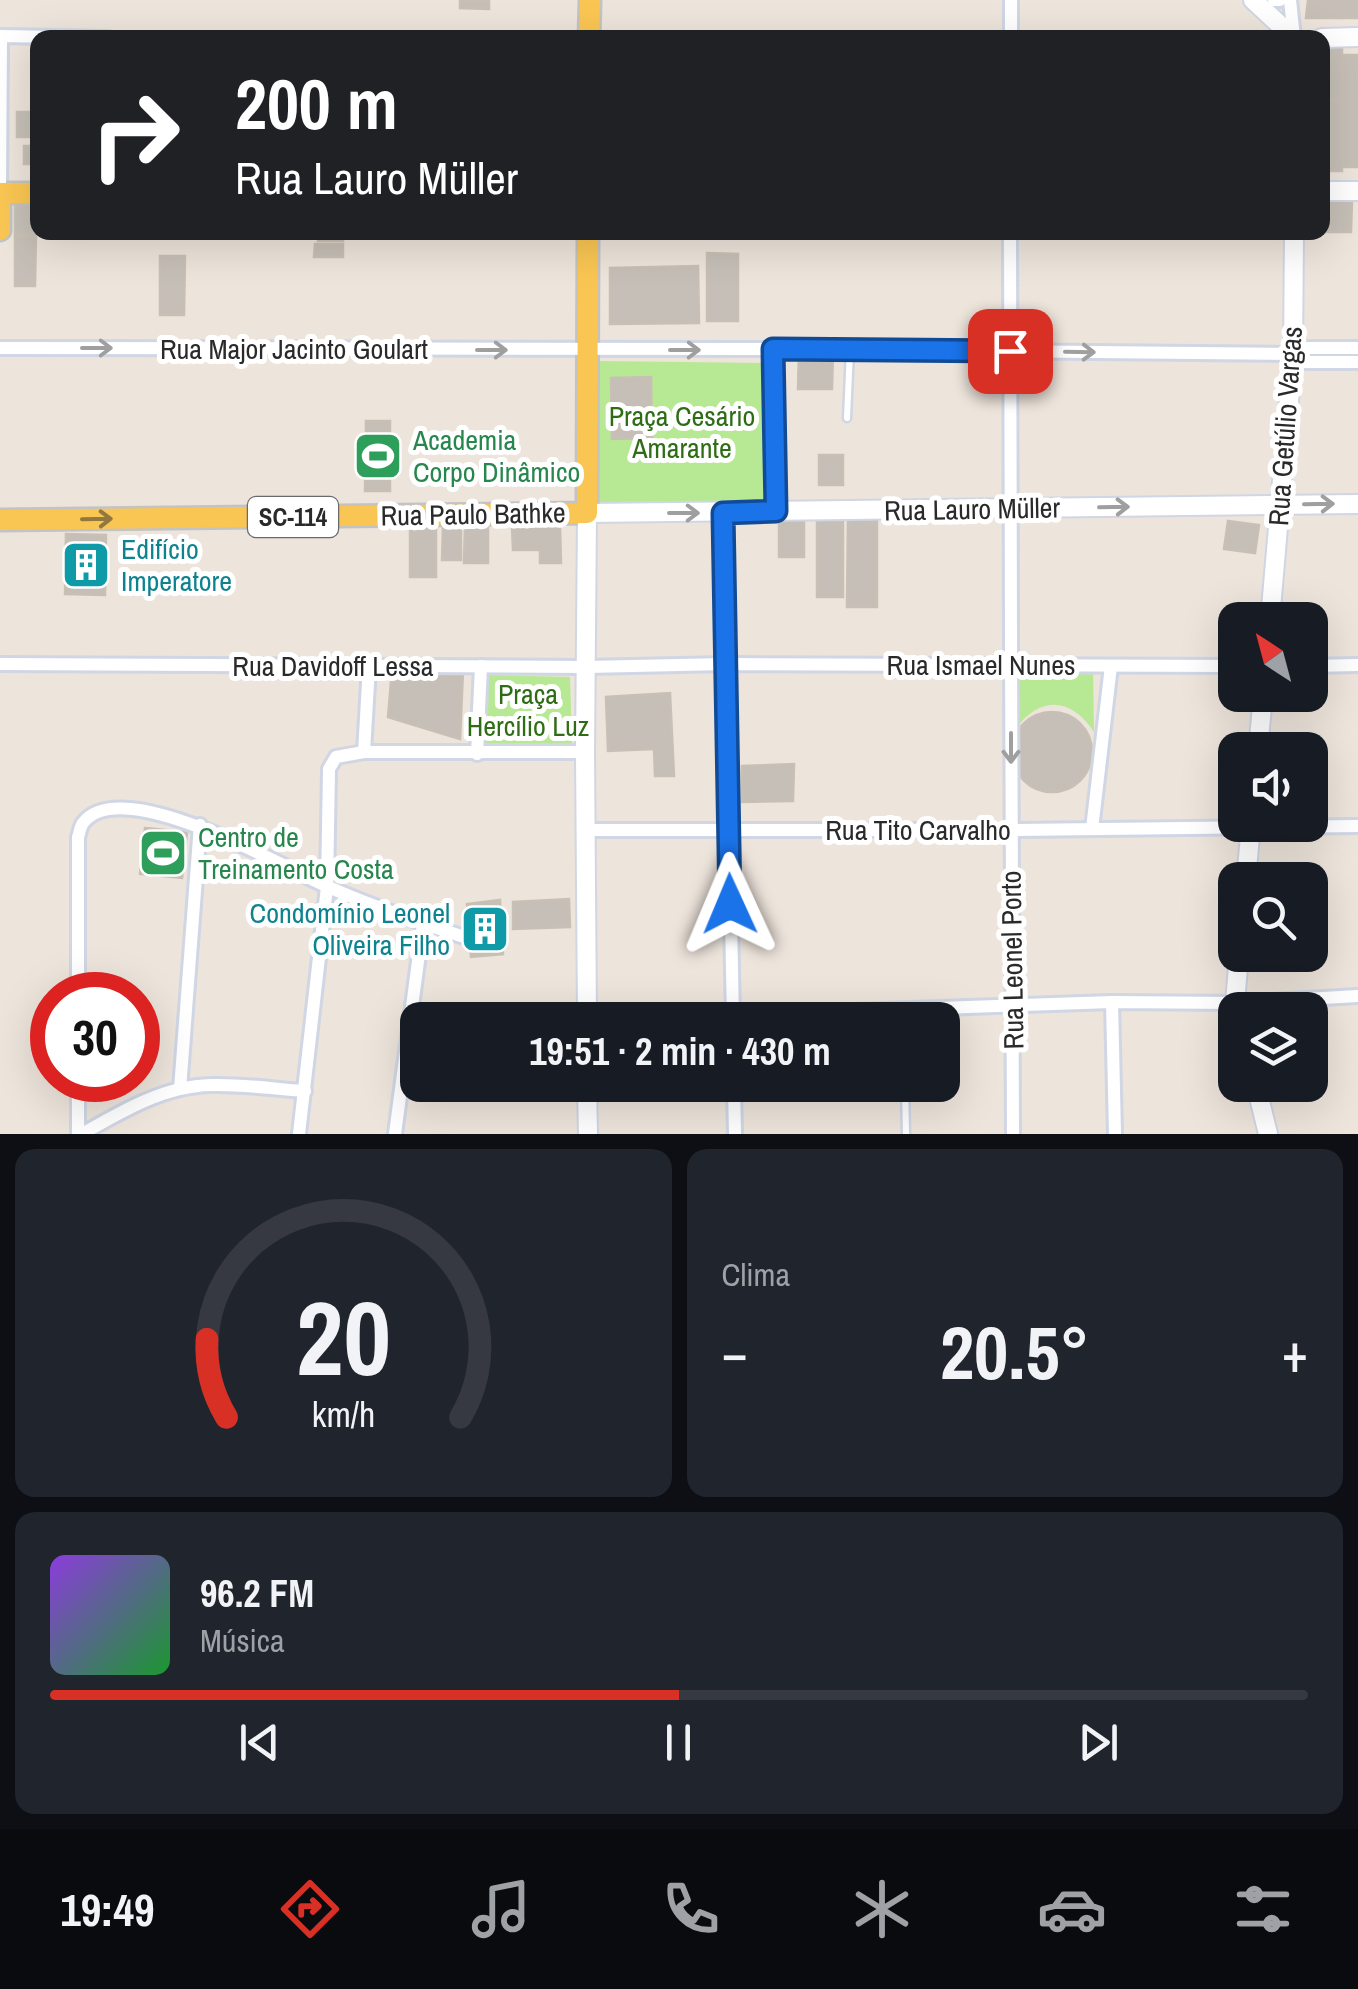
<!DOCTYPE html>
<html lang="pt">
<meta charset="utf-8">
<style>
body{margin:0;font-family:"Archivo Narrow",sans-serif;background:#20242c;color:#f1f3f6;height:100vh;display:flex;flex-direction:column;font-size:38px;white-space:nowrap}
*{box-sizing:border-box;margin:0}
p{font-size:32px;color:#9ea1a6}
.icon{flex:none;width:55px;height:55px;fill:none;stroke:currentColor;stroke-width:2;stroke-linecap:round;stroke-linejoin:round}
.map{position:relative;height:1134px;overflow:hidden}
.sheet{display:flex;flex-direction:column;gap:15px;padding:15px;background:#0d0f14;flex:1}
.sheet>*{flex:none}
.banner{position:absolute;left:30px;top:30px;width:1300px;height:210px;border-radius:20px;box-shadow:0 10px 40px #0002;background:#202124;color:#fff;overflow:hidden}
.needle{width:65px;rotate:324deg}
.tools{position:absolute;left:1218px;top:602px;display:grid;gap:20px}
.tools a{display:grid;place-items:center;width:110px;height:110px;border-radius:20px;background:#171b24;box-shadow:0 10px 40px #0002;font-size:50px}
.speed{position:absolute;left:30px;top:972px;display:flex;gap:20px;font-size:50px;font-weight:700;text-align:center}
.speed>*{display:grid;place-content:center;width:130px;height:130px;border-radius:50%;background:#171b24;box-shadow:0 10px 40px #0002;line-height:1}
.speed .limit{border:15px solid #d22;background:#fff;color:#111}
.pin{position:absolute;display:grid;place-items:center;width:85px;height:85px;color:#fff;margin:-42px;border-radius:20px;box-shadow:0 5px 15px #0006}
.me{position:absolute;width:110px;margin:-55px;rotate:359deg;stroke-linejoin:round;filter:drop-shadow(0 0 8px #0008)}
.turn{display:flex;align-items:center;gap:35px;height:210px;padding:0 40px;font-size:45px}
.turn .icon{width:130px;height:130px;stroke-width:2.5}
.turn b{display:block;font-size:70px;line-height:85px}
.big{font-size:75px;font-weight:800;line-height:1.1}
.sheet .tile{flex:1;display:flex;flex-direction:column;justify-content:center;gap:15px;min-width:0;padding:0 35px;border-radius:20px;background:#20242c}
.sheet .dial{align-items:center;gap:0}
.dial svg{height:260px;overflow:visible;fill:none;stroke:#363941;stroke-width:7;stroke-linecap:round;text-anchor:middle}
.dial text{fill:#f1f3f6;stroke:none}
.song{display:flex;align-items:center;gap:30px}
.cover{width:120px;height:120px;border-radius:15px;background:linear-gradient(135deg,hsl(270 70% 55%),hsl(130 70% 35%))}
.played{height:10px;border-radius:5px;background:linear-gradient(90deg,#d93025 50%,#363941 50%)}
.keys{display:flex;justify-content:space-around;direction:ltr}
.heat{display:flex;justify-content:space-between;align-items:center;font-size:55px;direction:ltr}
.sheet .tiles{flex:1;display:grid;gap:15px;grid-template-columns:1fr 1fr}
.tile:last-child{grid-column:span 2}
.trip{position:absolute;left:400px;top:1002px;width:560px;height:100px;border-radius:20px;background:#171b24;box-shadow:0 10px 40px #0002;font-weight:800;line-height:100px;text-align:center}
.tabs{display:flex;height:160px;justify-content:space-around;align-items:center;background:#090b0e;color:#9ea1a6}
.tabs .icon{width:70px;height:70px}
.tabs .active{color:#d93025}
.tabs b{font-size:45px;color:#f1f3f6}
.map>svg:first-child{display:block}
</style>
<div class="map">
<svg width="1358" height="1134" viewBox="0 0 1358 1134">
<rect width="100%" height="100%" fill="#ede4db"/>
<g fill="#b7e894">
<polygon points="598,361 765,363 767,501 597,502"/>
<path d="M1016,668H1093L1094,732C1072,698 1041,695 1016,728Z"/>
<polygon points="486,675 570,677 572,743 484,743"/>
</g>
<g fill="#c5bfb7" stroke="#c9c0b5" stroke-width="2.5">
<polygon points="460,0 489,0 489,9 460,8"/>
<polygon points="1308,0 1358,0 1358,18 1306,18"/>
<rect x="1322" y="47" width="20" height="53"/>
<rect x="1342" y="55" width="16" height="112"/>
<rect x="1322" y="100" width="20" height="71"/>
<rect x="17" y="112" width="21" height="25"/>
<rect x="24" y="146" width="14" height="18"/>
<polygon points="15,199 37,199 36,234 15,234"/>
<polygon points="1322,199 1352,200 1351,232 1322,232"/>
<rect x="318" y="232" width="25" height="9"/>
<polygon points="15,236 36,236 35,286 15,286"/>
<polygon points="315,244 343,244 343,257 314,257"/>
<polygon points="707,253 738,254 738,321 707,321"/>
<polygon points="160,256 185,256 184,315 160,315"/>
<polygon points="698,266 699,323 610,324 610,268"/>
<polygon points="799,352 833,352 832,389 798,389"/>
<polygon points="651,377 652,438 612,439 611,378"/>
<polygon points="366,421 390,421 390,491 365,491"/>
<rect x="819" y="455" width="24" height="30"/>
<polygon points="848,516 877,516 877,607 847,607"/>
<rect x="779" y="520" width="25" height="37"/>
<rect x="817" y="521" width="26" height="76"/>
<polygon points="1228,521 1259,525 1255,553 1224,549"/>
<rect x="410" y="522" width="26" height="55"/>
<polygon points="465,525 488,525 488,563 464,563"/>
<polygon points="560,525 561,563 540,563 540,550 513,550 512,526"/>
<polygon points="461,526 461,560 442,560 443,527"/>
<polygon points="66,534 106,535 105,595 65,594"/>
<polygon points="463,671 460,739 388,717 391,681"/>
<polygon points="670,693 674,776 655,776 654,749 608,751 606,697"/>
<circle cx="1052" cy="752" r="40"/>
<polygon points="794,764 793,801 742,802 742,766"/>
<polygon points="145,828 187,832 182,878 140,874"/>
<polygon points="569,899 570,927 513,929 513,902"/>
<polygon points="500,900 503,954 471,957 467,904"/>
</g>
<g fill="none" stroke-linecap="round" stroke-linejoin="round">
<g stroke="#d0d6e4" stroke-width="11">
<g id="lane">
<polyline points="847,418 850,350"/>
<polyline points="905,1085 906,1134"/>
</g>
</g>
<g stroke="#d0d6e4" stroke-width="18">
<g id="street">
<polyline points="1011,0 1011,38"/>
<polyline points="1274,0 1280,0"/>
<polyline points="1290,0 1294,38"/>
<polyline points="0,193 1,36 109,38"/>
<path d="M1010,232C1009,533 1013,833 1013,1134"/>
<polyline points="0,348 773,349 1293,354 1307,348 1358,348"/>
<polyline points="773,349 776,511"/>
<polyline points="1293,354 1306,362 1358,362"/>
<polyline points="723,513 733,1020"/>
<polyline points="0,664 586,667 726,664 1235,666"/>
<polyline points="1310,666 1358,665"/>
<polyline points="364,752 585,752"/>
<polyline points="477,754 481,666"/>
<polyline points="1092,829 1111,666"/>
<polyline points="585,830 1011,830 1358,826"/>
<path d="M78,995V837C80,832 80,827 83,823C121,773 281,866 324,885C368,905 415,921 461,936"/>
<polyline points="1112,1002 1115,1134"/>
<polyline points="599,1020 1112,1002 1235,1003 1358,996"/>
<polyline points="78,1080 78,1134"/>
<polyline points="734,1085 735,1134"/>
<polyline points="180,1089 200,825"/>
<path d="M82,1134C122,1111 164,1086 211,1085C242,1084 274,1089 305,1091"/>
<polyline points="299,1134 327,887 329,769 336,757 364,752 369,666"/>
<polyline points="395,1134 423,924"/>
</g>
</g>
<g stroke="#d0d6e4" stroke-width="22">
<g id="secondary">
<polyline points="1253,0 1294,38"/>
<polyline points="1322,38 1358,37"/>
<polyline points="1322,191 1358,191"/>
<polyline points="1270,620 1293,354 1294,232"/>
<polyline points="1258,750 1263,695"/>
<polyline points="1246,880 1251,825"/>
<polyline points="1237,1010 1235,1003 1239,955"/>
<polyline points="587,1020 585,752 587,513 1358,504"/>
<polyline points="587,1085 588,1134"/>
<polyline points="1256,1085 1268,1134"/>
</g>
</g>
<g stroke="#c3c3c3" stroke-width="25">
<g id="primary">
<polyline points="589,38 590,0"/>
<polyline points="0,230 0,193 38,193"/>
<polyline points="0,520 587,513 588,232"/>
</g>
</g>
<use href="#lane" stroke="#fff" stroke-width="6"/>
<use href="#street" stroke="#fff" stroke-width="12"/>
<use href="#secondary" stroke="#fff" stroke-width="18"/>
<use href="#primary" stroke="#fac653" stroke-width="20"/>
</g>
<defs><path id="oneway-shaft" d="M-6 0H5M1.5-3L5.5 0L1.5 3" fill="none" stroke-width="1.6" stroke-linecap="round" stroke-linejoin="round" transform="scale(2.5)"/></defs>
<g stroke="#9f9f9f">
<use href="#oneway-shaft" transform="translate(97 348)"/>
<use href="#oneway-shaft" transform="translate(492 350)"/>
<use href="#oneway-shaft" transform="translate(685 350)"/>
<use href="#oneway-shaft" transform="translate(1080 352) rotate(1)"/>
<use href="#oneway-shaft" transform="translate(1319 504) rotate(-1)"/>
<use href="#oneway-shaft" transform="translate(1114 507) rotate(-1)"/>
<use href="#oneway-shaft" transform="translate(684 513)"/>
<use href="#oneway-shaft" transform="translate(1011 748) rotate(90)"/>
</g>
<use stroke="#92783e" href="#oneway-shaft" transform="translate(97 519) rotate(-1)"/>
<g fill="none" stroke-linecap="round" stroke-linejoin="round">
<g stroke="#114b97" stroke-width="25">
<polyline id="route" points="730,904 723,513 776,511 773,349 1010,351"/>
</g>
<use href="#route" stroke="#1a73e8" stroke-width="18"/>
</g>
<defs>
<g id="stadium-square" transform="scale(2.5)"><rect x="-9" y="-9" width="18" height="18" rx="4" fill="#2e9e5b" stroke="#fff"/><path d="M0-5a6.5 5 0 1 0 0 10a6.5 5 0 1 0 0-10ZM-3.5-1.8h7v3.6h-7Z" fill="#fff"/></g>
<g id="building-square" transform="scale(2.5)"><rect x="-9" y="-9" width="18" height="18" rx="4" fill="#0f9aa8" stroke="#fff"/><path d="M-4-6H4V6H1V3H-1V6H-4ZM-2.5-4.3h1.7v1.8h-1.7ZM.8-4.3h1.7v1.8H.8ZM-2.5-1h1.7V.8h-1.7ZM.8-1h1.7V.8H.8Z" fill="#fff"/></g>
</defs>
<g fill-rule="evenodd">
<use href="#stadium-square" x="378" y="456"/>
<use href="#building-square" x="86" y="565"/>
<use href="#stadium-square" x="163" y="853"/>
<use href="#building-square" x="485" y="929"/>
</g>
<g text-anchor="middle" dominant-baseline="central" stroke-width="10" stroke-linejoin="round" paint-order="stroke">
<rect fill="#fff" stroke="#6a6a6a" stroke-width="2.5" x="248" y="497" width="90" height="40" rx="8"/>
<g font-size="25" font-weight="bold" fill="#2a2a2a">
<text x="293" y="517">SC-114</text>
</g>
<g font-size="28" fill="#2a2a2a" stroke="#fff">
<text x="294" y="349">Rua Major Jacinto Goulart</text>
<text transform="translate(1285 426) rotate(-86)">Rua Getúlio Vargas</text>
<text transform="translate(972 509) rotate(-1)">Rua Lauro Müller</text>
<text transform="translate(473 514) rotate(-1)">Rua Paulo Bathke</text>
<text x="981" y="665">Rua Ismael Nunes</text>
<text x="333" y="666">Rua Davidoff Lessa</text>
<text x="918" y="830">Rua Tito Carvalho</text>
<text transform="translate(1012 960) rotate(-91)">Rua Leonel Porto</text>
</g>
<g font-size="28" fill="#2e6d15" stroke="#fff">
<text x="682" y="416">Praça Cesário<tspan x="682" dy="32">Amarante</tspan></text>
<text x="528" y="694">Praça<tspan x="528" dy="32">Hercílio Luz</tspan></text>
</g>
<g font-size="28" fill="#27864d" stroke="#fff" text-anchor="start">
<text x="413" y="440">Academia<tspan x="413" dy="32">Corpo Dinâmico</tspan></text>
<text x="198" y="837">Centro de<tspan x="198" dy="32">Treinamento Costa</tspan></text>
</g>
<g font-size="28" fill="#0d838f" stroke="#fff" text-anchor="start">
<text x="121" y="549">Edifício<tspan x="121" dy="32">Imperatore</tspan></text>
<text x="450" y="913" text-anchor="end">Condomínio Leonel<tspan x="450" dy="32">Oliveira Filho</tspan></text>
</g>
</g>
</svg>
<div class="tools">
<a><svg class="needle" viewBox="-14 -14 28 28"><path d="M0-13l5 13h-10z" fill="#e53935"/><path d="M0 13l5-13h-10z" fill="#9ea1a6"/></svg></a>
<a><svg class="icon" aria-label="sound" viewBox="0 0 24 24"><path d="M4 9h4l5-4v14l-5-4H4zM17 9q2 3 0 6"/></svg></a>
<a><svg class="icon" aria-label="search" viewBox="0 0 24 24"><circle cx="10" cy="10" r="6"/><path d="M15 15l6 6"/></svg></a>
<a><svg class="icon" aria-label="layers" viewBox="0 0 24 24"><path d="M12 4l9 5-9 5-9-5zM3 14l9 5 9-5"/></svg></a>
</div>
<div class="speed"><div class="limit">30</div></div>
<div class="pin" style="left:1010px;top:351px;background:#d93025"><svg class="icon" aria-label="arrive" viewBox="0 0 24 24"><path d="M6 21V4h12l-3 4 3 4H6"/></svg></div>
<svg class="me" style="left:730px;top:904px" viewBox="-20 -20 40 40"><path d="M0-17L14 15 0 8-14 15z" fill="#1a73e8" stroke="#fff" stroke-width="4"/></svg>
<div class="trip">19:51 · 2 min · 430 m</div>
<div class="banner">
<div class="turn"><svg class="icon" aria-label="right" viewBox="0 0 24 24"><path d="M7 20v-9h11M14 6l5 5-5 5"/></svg><div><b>200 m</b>Rua Lauro Müller</div></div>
</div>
</div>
<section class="sheet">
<div class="tiles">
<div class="tile dial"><svg viewBox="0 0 100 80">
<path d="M14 69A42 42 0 1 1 86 69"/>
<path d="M14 69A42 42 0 0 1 8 45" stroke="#d93025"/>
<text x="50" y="56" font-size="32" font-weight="700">20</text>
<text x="50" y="72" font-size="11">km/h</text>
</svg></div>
<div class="tile"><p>Clima</p>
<div class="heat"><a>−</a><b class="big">20.5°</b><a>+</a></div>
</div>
<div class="tile">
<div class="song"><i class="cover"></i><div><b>96.2 FM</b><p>Música</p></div></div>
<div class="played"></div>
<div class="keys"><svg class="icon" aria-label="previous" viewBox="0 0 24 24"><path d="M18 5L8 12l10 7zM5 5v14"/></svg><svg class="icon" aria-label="pause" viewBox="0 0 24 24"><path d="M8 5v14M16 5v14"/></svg><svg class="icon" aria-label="next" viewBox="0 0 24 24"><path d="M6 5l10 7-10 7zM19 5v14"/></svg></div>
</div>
</div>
</section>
<nav class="tabs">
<b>19:49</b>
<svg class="icon active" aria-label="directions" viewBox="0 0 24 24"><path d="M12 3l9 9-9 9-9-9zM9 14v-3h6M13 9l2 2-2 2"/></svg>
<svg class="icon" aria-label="music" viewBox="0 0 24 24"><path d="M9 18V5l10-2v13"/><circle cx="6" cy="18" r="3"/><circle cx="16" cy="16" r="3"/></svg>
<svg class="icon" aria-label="phone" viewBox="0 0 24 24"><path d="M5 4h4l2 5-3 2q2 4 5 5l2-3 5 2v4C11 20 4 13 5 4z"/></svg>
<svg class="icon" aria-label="climate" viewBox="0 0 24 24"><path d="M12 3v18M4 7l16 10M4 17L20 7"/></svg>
<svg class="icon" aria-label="car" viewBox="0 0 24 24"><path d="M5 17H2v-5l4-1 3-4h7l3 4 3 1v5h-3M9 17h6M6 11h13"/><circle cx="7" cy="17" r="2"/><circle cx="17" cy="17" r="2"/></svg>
<svg class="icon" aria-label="filters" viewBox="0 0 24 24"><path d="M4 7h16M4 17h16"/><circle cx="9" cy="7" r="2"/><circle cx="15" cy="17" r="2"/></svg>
</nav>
